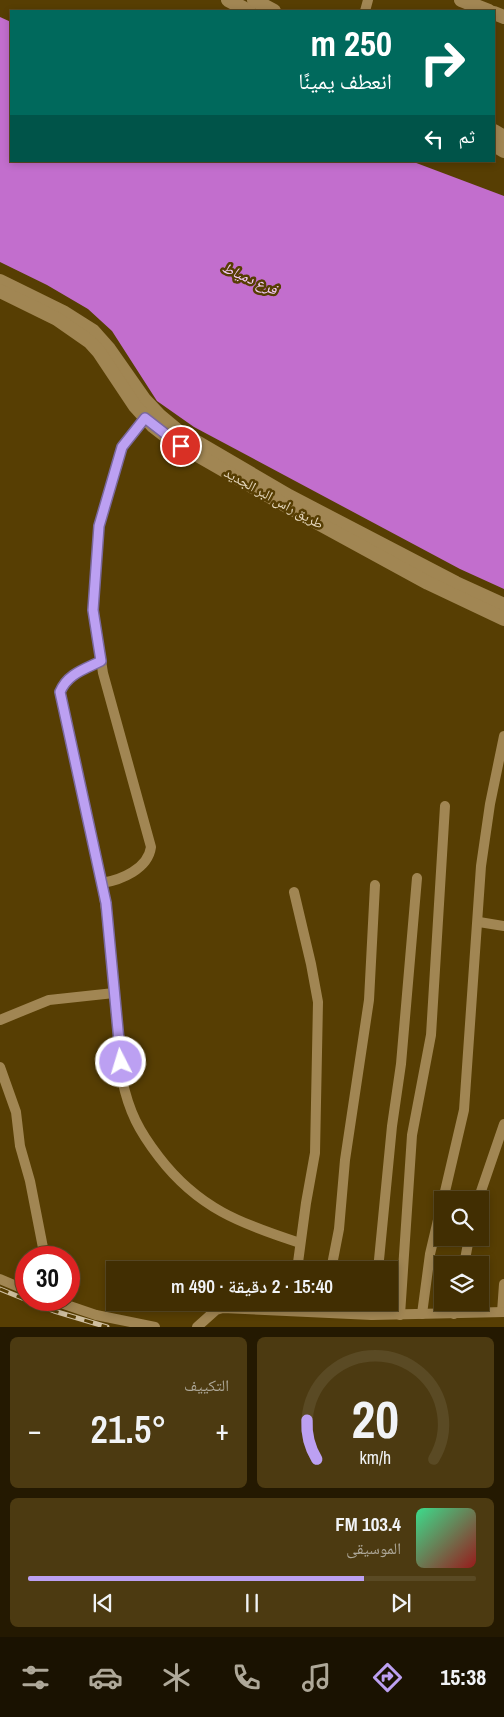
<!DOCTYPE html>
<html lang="ar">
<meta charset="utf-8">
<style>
body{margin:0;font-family:"Archivo Narrow","Noto Naskh Arabic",sans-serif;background:#4c3a11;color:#f1f3f6;direction:rtl;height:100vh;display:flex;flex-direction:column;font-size:19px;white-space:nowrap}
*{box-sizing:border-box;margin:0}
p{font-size:16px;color:#aea899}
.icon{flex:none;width:28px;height:28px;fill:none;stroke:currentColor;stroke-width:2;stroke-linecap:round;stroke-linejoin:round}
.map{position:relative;height:1327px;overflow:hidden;direction:ltr}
.sheet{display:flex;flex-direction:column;gap:10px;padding:10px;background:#241901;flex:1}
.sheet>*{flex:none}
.guide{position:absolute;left:10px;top:10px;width:485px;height:152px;border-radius:0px;box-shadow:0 2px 8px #0003,0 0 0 1px #5a4a24;direction:rtl;background:#00695c;color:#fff;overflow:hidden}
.buttons{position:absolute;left:434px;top:1191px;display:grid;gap:10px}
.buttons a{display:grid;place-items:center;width:55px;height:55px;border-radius:0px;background:#412e02;box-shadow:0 2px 8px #0003,0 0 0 1px #5a4a24;font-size:25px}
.speed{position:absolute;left:15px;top:1246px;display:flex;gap:10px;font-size:25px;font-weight:700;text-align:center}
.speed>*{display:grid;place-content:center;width:65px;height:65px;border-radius:50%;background:#412e02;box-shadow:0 2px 8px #0003,0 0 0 1px #5a4a24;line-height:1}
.speed .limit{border:8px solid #d22;background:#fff;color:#111}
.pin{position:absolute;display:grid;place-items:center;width:42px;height:42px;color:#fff;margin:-21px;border:2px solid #fff;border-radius:50%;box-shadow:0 1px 5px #0007}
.me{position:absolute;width:55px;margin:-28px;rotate:355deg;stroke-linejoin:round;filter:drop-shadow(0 0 4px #0008)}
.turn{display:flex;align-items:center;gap:18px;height:105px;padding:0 20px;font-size:22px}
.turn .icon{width:65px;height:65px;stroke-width:2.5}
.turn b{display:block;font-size:35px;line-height:42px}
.then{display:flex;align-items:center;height:48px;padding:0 20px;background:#0003;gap:10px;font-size:19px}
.big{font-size:38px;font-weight:600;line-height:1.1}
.sheet .tile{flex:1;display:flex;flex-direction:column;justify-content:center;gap:8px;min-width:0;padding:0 18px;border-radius:8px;background:#4c3a11}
.sheet .dial{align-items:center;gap:0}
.dial svg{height:130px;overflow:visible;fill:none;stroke:#5a4a24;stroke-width:7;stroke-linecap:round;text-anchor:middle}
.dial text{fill:#f1f3f6;stroke:none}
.song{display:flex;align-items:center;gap:15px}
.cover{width:60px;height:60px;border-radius:8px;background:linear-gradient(135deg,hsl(150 70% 55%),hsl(0 70% 35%))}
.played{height:5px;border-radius:2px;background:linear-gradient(90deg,#bca0f2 75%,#5a4a24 75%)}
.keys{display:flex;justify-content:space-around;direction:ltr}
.heat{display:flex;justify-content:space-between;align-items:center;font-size:28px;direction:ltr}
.sheet .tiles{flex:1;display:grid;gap:10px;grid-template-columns:1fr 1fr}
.tile:last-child{grid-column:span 2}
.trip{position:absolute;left:106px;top:1261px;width:292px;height:50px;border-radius:0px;background:#412e02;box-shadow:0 2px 8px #0003,0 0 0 1px #5a4a24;font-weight:600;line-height:50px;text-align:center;direction:rtl}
.tab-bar{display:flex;height:80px;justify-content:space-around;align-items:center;background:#1a1201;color:#aea899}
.tab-bar .icon{width:35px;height:35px}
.tab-bar .on{color:#bca0f2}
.tab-bar b{font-size:22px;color:#f1f3f6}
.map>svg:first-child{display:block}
</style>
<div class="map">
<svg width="504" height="1327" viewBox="0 0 504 1327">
<rect width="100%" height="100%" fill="#573e03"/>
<polygon fill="#c26ecd" points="0,17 11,22 11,161 411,161 504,196 504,589 460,569 194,427 157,401 112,331 88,309 47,285 0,262"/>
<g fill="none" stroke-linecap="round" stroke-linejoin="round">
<g stroke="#a18653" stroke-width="10">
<polyline points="365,11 368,0"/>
<path d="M145,418L122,447L99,526L93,610L103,673L151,847C148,869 121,880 102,883L107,916L122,1079C129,1112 139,1131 159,1157C198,1208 241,1224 300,1243"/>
<path d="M101,661C85,669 66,675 60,692L102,883"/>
<polyline points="294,892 311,964 318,1002 315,1153 306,1203 297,1270"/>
<polyline points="479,922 504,926"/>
<polyline points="0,1020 49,1000 114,993"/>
<polyline points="0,1067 16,1112 20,1146 30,1181 45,1258"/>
<polyline points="443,1200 464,1110 481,866 490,804 504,736"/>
<polyline points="478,1200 504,1124"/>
<polyline points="464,1265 469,1238"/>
<polyline points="331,1270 339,1229 345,1160 369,1000 375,885"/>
<polyline points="378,1270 392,1126 401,1064 417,878"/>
<polyline points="0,1279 26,1290"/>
<polyline points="52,1300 96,1315 155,1327"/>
<polyline points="324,1312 326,1302"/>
<polyline points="502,1312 504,1284"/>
<polyline points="422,1314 430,1254 442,1203"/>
<polyline points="454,1314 456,1302"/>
<polyline points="372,1315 374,1302"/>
<polyline points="400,1315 412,1135 431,1035 445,806"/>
<polyline points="197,1327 216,1310 223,1308 372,1315 504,1312"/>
</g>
<g stroke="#a18653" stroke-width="14">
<polyline points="228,0 249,11"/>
<polyline points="254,0 274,11"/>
<polyline points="461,0 489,11"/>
<polyline points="494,13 504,17"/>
<polyline points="494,131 504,137"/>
<polyline points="494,145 504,151"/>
<polyline points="0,281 63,312 93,331 109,349 144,399 160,416 178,431 289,496 456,583 504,605"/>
<polyline points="0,291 57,319 90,342 99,352 135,406 153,426 171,440 283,504 428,583 504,619"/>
</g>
<g stroke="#cfbfa0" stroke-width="5">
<polyline id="rail" points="0,1289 54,1311 107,1327"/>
</g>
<use href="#rail" stroke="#573e03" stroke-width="3" stroke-dasharray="9" stroke-linecap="butt"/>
</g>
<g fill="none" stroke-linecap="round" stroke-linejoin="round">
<g stroke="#7a689d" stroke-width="12">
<path id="route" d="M121,1062L106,903L60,692C67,674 85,669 101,661L93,610L99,526L122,447L145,418L181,446"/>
</g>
<use href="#route" stroke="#bca0f2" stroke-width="9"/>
</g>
<g text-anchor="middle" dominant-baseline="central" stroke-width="5" stroke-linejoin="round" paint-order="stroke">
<g font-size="14" fill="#e8dac0" stroke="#573e03">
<text transform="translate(274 498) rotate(29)">طريق راس البر الجديد</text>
</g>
<g font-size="15" font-style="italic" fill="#f3caf8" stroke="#573e03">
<text transform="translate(250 278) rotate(24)">فرع دمياط</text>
</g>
</g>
</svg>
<div class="buttons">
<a><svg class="icon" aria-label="search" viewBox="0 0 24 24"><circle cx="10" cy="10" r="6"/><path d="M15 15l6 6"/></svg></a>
<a><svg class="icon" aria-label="layers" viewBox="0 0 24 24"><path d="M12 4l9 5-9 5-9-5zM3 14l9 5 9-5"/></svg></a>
</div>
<div class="speed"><div class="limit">30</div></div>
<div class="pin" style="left:181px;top:446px;background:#d93025"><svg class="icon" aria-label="arrive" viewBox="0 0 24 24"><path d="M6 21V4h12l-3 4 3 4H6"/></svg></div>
<svg class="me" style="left:121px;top:1062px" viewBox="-20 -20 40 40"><circle r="17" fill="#bca0f2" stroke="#fff" stroke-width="3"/><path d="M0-11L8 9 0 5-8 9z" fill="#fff"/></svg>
<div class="trip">15:40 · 2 دقيقة · 490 m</div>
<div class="guide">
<div class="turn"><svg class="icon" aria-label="right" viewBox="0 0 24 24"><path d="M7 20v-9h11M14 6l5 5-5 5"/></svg><div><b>250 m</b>انعطف يمينًا</div></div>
<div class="then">ثم<svg class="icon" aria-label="left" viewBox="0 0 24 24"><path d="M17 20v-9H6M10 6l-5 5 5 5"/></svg></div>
</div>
</div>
<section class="sheet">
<div class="tiles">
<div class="tile dial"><svg viewBox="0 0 100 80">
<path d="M14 69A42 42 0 1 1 86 69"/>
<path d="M14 69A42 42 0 0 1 8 45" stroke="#bca0f2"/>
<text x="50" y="56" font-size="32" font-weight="700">20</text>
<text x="50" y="72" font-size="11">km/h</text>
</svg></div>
<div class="tile"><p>التكييف</p>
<div class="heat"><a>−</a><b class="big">21.5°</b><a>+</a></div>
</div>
<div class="tile">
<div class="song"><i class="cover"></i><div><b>103.4 FM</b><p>الموسيقى</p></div></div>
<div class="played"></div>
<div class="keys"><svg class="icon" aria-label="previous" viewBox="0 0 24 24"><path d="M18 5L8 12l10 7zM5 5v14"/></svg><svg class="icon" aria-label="pause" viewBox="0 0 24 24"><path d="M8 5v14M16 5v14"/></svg><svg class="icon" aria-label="next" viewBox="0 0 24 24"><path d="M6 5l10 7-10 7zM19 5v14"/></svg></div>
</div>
</div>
</section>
<nav class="tab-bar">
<b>15:38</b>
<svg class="icon on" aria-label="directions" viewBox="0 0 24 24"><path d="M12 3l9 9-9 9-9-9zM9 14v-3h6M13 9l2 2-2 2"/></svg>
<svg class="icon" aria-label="music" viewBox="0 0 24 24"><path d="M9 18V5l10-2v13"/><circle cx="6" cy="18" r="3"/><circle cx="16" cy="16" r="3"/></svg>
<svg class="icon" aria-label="phone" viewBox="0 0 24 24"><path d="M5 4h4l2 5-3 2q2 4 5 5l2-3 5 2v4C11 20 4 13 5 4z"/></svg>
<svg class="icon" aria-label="climate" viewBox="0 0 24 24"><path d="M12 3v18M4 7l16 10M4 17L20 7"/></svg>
<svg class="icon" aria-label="car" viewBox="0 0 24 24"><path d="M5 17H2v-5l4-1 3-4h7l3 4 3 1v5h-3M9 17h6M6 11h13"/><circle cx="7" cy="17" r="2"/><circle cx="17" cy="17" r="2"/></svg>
<svg class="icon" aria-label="filters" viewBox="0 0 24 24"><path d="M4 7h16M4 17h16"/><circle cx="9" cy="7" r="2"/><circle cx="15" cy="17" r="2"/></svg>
</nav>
